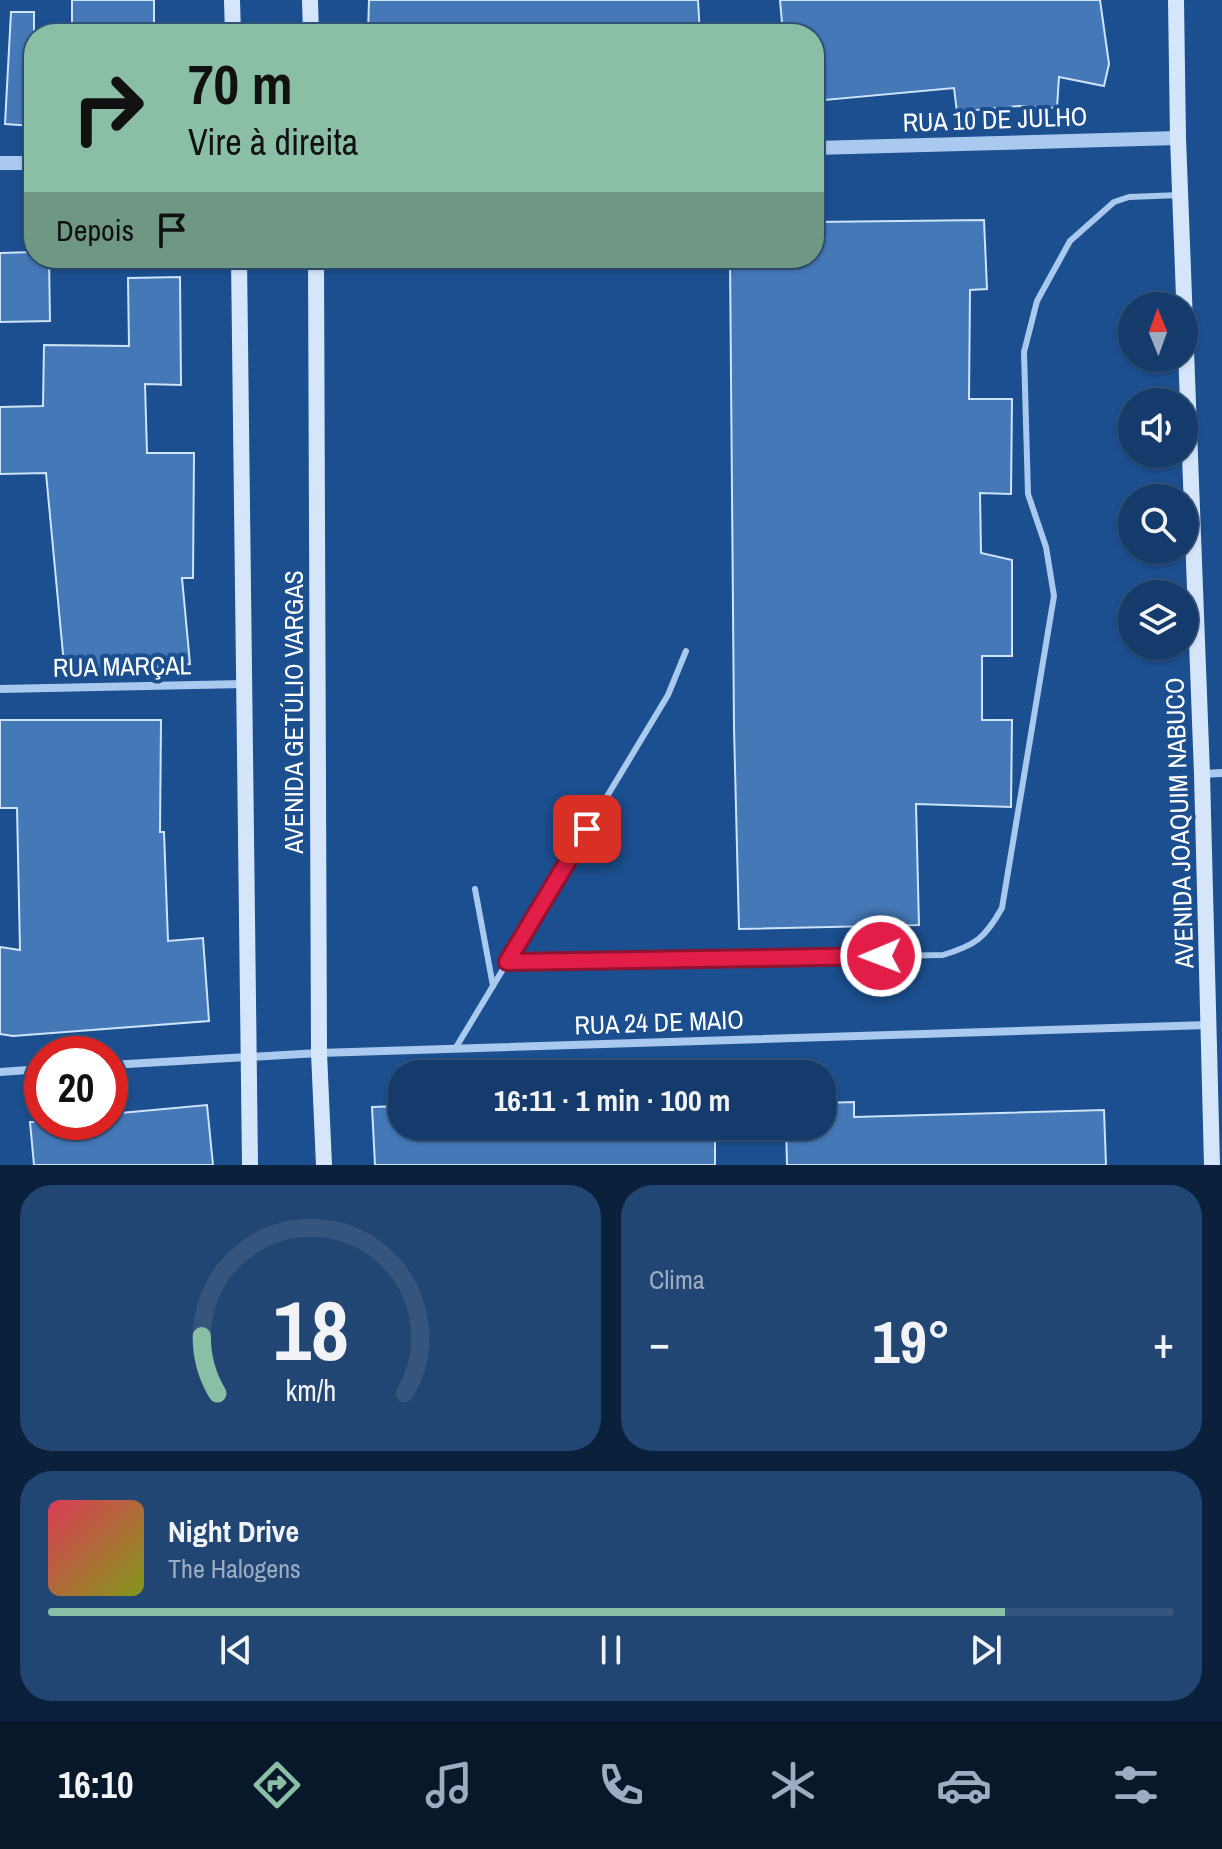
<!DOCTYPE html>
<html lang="pt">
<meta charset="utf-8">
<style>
body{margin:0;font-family:"Archivo Narrow",sans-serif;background:#214673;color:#f1f3f6;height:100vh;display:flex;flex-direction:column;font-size:30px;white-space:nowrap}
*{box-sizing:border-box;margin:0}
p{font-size:26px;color:#9dadc1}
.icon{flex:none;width:44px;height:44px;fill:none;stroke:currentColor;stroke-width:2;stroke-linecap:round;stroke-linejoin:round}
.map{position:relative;height:1165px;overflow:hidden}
.sheet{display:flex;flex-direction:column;gap:20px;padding:20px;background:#0b203b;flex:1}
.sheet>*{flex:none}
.top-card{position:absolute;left:24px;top:24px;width:800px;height:244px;border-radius:32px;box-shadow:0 2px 6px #0004,0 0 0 2px #33557e;background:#8abfa5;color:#111;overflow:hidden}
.needle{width:52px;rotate:359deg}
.fabs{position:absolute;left:1118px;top:292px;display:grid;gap:16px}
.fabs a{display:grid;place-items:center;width:80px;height:80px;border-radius:50%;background:#143b6b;box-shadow:0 2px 6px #0004,0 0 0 2px #33557e;font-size:40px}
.speed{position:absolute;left:24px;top:1036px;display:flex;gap:16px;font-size:40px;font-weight:700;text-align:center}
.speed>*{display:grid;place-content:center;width:104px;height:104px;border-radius:50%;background:#143b6b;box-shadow:0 2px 6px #0004,0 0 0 2px #33557e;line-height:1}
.speed .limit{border:12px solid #d22;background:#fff;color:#111}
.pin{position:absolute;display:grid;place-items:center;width:68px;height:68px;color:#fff;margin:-34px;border-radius:16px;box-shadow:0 4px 12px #0006}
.me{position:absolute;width:88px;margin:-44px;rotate:269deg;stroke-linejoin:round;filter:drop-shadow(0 0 6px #0008)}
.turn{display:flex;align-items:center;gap:28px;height:168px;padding:0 32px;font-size:36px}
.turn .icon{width:104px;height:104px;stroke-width:2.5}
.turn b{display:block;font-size:56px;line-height:68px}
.then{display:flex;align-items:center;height:76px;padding:0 32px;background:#0003;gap:16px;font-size:30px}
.big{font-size:60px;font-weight:700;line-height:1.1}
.sheet .card{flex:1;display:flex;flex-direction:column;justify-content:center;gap:12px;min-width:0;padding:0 28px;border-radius:32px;background:#214673}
.sheet .dial{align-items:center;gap:0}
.dial svg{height:208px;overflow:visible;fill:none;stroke:#33557e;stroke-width:7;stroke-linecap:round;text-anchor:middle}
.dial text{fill:#f1f3f6;stroke:none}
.song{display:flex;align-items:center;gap:24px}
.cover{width:96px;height:96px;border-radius:12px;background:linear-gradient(135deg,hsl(350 70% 55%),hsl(70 70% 35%))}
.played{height:8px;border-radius:4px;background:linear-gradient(90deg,#8abfa5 85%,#33557e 85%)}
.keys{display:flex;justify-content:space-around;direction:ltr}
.heat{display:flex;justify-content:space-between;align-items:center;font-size:44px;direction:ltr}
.sheet .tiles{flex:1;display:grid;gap:20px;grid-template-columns:1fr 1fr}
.card:last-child{grid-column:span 2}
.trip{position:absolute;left:388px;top:1060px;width:448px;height:80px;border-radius:32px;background:#143b6b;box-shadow:0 2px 6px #0004,0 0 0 2px #33557e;font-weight:700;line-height:80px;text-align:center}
.tabs{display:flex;height:128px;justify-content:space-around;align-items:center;background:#08182b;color:#9dadc1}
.tabs .icon{width:56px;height:56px}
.tabs .selected{color:#8abfa5}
.tabs b{font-size:36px;color:#f1f3f6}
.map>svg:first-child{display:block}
</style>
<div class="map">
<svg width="1222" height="1165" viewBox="0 0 1222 1165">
<rect width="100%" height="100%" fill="#1b4f8f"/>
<g fill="#4478b7" stroke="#cfe3fa" stroke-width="2">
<rect x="72" y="0" width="82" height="34"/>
<polygon points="369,0 698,0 700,34 368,34"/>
<polygon points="780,0 1100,0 1109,64 1104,86 1059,77 1057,108 1019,106 957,112 954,88 814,101 814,34 783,34"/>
<polygon points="11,12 34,12 34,126 5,124"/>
<polygon points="984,220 987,289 970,290 969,399 1012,399 1011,494 980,493 981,553 1012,560 1012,656 982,656 982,720 1012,720 1011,807 916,804 919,925 739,929 734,727 730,258 814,258 814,222"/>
<polygon points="34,252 34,258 49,258 50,321 0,322 0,253"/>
<polygon points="180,277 181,385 145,384 147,453 194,453 193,578 182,578 190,664 65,675 46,473 0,474 0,407 43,406 44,345 129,346 128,278"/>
<polygon points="0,720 161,720 160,832 164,832 168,941 203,938 209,1021 13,1036 0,1034 0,947 20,950 17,808 0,808"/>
<polygon points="671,1067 715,1067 715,1074 558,1074 558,1072 671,1074"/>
<polygon points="475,1070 475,1074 422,1074 422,1071"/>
<polygon points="854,1102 854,1117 1104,1110 1106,1165 787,1165 786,1126 822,1126 822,1103"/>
<polygon points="207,1105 213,1165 34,1165 30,1122 110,1122 110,1114"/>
<polygon points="402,1106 402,1126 715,1126 715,1165 375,1165 372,1107"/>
</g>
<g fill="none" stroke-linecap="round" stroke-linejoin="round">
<g stroke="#a9c9ee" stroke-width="6">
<polyline points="475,889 493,986"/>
<path d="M507,962L943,955C976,945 985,938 1002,908L1054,596L1046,547L1028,494L1024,352L1037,301L1070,241L1114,202L1129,197L1180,195"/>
<polyline points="455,1049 668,695 686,651"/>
</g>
<g stroke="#a9c9ee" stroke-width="8">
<polyline points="0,689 244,684"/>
<polyline points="1202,774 1222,773"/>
<polyline points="110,1065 319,1053 1208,1025"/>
<polyline points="0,1072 42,1069"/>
</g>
<g stroke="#a9c9ee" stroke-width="14">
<polyline points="814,148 1178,138"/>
<polyline points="0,163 34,163"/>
</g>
<g stroke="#d6e6fa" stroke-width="16">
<polyline points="232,0 233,34"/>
<polyline points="310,0 311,34"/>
<polyline points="1176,0 1178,138 1202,774 1212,1165"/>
<polyline points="239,258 250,1165"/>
<polyline points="316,258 319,1053 324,1165"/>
</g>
</g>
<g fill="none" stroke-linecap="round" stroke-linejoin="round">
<g stroke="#92132f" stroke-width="20">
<polyline id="route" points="587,829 507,962 881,956"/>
</g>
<use href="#route" stroke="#e11d48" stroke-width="14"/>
</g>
<g text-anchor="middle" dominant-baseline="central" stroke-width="8" stroke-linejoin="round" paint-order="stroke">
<g font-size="26" fill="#fff" stroke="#1b4f8f">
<text transform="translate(995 119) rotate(-2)">RUA 10 DE JULHO</text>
<text transform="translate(122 666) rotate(-1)">RUA MARÇAL</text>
<text transform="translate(293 712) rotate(-90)">AVENIDA GETÚLIO VARGAS</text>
<text transform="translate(1179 823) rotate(-92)">AVENIDA JOAQUIM NABUCO</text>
<text transform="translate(659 1022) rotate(-2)">RUA 24 DE MAIO</text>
</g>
</g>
</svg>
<div class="fabs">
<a><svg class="needle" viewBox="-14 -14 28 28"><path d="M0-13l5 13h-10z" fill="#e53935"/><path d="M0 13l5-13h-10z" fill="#9dadc1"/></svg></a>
<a><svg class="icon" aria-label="sound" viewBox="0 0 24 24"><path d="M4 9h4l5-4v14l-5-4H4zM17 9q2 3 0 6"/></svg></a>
<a><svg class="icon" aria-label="search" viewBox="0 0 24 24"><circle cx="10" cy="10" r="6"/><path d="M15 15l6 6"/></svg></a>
<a><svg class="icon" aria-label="layers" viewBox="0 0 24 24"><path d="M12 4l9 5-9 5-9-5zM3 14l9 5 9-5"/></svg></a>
</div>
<div class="speed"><div class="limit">20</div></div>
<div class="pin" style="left:587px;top:829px;background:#d93025"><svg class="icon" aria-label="arrive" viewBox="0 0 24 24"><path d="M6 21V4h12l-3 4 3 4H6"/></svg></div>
<svg class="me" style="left:881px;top:956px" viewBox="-20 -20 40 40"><circle r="17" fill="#e11d48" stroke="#fff" stroke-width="3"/><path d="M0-11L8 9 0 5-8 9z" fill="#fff"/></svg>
<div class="trip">16:11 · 1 min · 100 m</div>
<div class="top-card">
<div class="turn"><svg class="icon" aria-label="right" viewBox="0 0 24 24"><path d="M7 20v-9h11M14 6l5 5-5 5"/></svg><div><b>70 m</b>Vire à direita</div></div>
<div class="then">Depois<svg class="icon" aria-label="arrive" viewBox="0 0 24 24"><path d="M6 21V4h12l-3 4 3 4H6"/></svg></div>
</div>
</div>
<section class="sheet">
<div class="tiles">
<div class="card dial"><svg viewBox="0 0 100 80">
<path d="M14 69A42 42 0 1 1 86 69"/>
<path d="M14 69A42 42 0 0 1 8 47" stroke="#8abfa5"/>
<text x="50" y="56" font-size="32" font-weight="700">18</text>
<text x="50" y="72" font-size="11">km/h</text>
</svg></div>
<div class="card"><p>Clima</p>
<div class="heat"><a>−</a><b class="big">19°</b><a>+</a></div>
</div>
<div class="card">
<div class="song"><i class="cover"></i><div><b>Night Drive</b><p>The Halogens</p></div></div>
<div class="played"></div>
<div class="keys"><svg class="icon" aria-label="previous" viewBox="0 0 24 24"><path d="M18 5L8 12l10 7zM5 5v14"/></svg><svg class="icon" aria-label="pause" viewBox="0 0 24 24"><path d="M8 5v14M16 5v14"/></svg><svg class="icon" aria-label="next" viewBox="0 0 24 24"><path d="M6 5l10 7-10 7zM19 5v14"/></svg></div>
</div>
</div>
</section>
<nav class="tabs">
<b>16:10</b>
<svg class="icon selected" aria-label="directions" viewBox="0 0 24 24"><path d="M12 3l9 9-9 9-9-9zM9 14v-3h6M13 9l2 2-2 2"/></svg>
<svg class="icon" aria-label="music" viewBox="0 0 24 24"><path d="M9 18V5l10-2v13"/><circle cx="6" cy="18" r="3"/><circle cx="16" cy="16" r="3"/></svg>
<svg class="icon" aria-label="phone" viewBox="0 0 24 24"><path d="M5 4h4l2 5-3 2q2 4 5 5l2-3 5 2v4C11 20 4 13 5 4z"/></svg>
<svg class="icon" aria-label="climate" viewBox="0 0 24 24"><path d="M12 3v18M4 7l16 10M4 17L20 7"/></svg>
<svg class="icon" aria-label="car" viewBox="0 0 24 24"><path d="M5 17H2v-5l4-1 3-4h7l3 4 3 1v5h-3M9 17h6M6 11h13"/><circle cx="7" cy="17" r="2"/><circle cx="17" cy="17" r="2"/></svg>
<svg class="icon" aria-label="filters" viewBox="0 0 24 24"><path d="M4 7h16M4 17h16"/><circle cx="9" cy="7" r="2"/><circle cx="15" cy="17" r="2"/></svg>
</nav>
